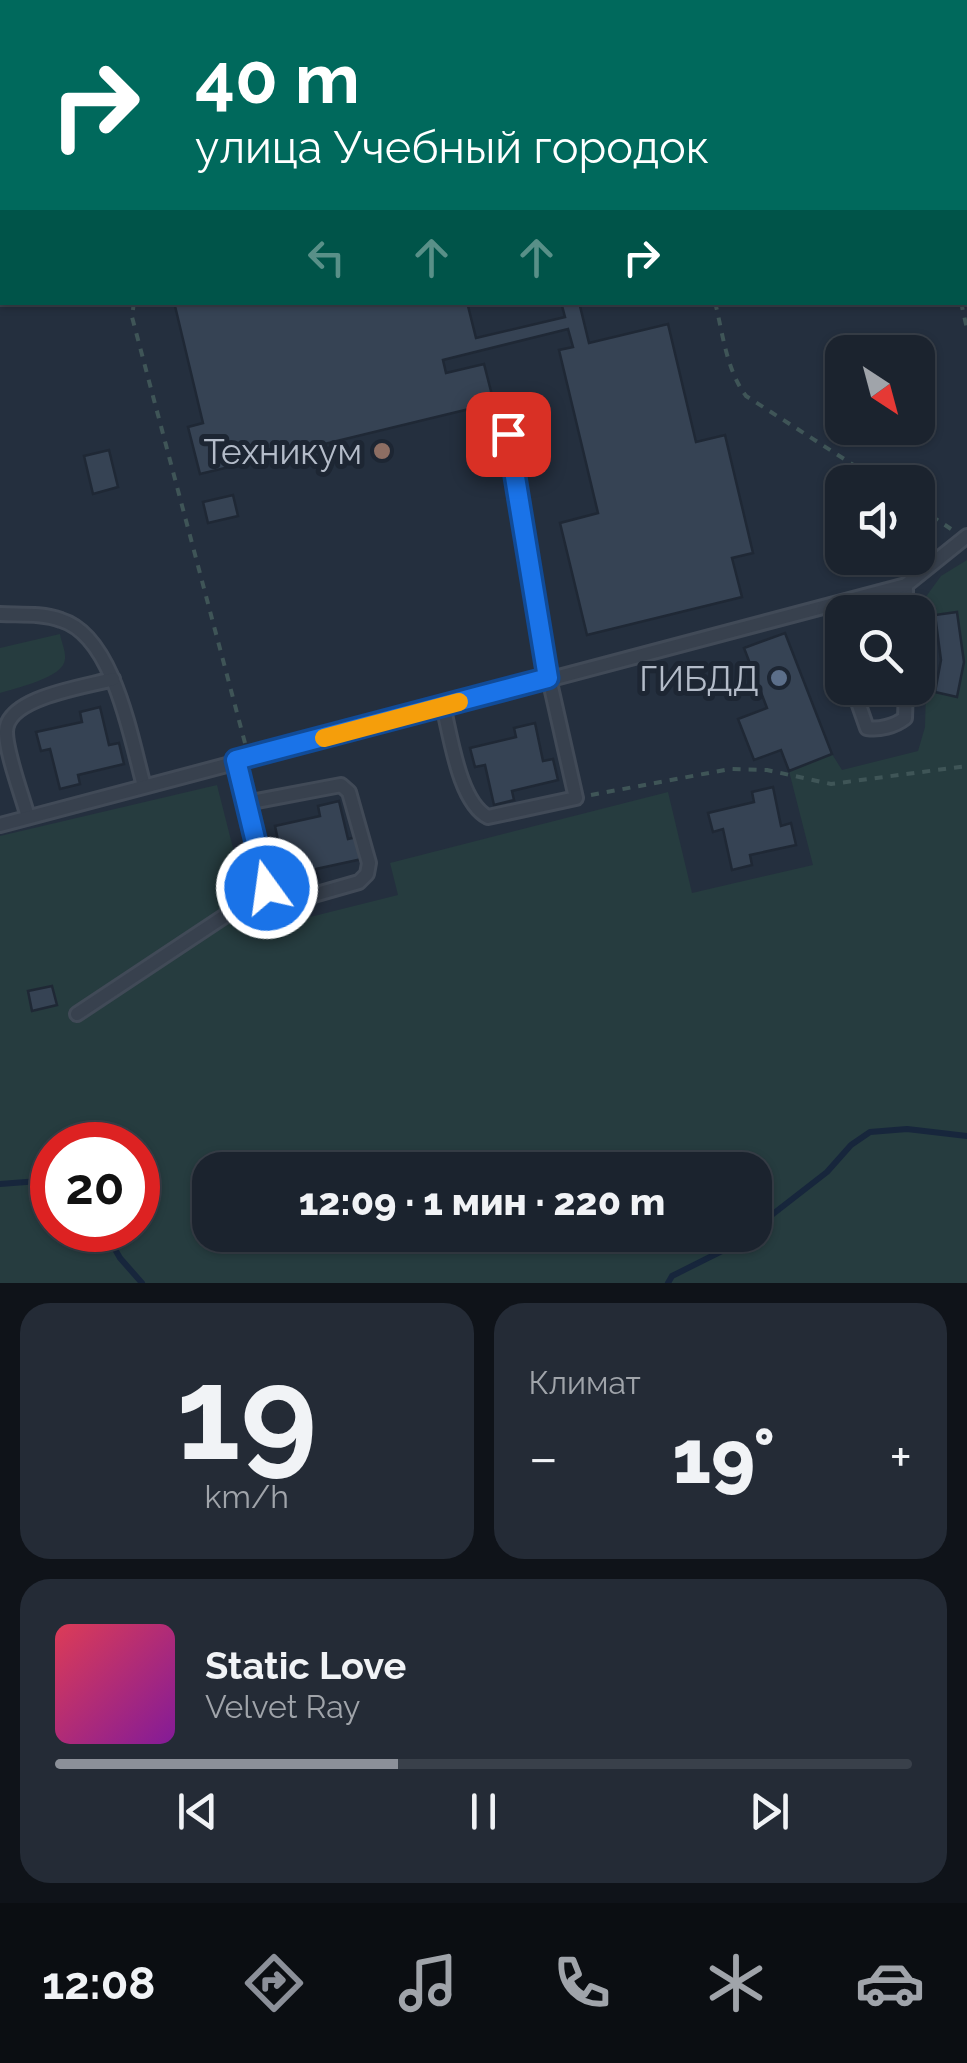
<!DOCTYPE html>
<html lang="ru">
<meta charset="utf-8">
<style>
body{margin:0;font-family:Raleway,sans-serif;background:#242b36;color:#f1f3f6;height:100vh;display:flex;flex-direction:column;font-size:38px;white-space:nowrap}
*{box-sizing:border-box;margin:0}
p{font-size:32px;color:#a0a4aa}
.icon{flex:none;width:55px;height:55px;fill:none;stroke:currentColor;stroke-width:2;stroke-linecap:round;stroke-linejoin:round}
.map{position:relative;height:1283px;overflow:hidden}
.side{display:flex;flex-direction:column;gap:20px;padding:20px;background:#0f1319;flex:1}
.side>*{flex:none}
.hud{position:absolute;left:0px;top:0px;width:968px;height:305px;box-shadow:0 2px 8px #0004,0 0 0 2px #39404a;background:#00695c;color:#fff;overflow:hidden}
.needle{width:65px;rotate:144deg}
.buttons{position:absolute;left:825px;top:335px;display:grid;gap:20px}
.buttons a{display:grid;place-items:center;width:110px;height:110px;border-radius:20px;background:#1b232e;box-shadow:0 2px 8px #0004,0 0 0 2px #39404a;font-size:50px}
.speed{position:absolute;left:30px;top:1122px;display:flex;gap:20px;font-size:50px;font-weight:700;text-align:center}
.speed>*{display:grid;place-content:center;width:130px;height:130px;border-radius:50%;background:#1b232e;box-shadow:0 2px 8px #0004,0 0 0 2px #39404a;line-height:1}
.speed .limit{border:15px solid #d22;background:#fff;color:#111}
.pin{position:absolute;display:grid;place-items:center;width:85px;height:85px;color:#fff;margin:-42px;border-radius:20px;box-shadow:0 5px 15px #0006}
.me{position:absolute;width:110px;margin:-55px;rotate:346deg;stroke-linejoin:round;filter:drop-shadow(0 0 8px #0008)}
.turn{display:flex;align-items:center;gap:35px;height:210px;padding:0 30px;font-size:45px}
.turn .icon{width:130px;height:130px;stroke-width:2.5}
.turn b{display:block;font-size:70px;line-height:85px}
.lanes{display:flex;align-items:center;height:95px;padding:0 30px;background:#0003;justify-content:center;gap:50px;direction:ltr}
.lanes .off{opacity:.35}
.big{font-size:75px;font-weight:800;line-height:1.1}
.side .tile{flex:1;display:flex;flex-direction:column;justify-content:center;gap:15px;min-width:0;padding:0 35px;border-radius:30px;background:#242b36}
.side .dial{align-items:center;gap:0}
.dial b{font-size:130px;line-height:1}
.song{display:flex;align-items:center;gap:30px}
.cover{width:120px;height:120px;border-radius:15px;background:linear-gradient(135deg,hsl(350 70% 55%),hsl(290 70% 35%))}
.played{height:10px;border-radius:5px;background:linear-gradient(90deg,#8c9099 40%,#39404a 40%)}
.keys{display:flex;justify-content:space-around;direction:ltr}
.heat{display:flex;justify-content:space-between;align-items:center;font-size:55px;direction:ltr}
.side .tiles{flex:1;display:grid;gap:20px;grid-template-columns:1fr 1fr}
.tile:last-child{grid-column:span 2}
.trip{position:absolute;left:192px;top:1152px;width:580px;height:100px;border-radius:30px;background:#1b232e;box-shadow:0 2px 8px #0004,0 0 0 2px #39404a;font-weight:800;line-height:100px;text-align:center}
.tabs{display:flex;height:160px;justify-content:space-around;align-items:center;background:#0b0e12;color:#a0a4aa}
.tabs .icon{width:70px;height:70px}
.tabs .selected{color:#8c9099}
.tabs b{font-size:45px;color:#f1f3f6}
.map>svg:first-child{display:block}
</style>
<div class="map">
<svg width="967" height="1283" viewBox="0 0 967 1283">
<rect width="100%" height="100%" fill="#242f3e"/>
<g fill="#263c3f" fill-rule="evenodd">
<polygon points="2,82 2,238 0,238 0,83"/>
<path d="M967,560V1283H0V836L217,785L254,931L398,895L390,863L668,792L692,893L813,865L789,771L832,754L842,770L918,751L925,727L926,690L956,697L964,662L957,612L935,615L925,598L941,576ZM52,1145H138V1230H52ZM210,1170H755V1235H210Z"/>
<path d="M60,634C61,641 66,651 65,659C64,678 15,688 0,693V648Z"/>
</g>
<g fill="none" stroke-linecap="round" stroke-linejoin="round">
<g stroke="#17263c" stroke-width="6">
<polyline points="0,1184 52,1180"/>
<polyline points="755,1228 827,1172 851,1145 870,1132 907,1129 967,1136"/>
<polyline points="104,1230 120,1258 142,1283"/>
<polyline points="668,1283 672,1276 732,1246 746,1235"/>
</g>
</g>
<g fill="#364354" stroke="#1f2835" stroke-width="2.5">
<polygon points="190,302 467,302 476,338 565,317 561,302 579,302 589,343 668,324 696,442 725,435 753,553 732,558 742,597 587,635 560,523 598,513 559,350 573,347 568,329 443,360 446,373 484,364 494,403 200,474 188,427 203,423 175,306"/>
<polygon points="109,450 118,487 93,494 84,456"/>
<polygon points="233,495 238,516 208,523 203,502"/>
<polygon points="957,612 964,662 957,697 935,692 941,660 935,615"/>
<polygon points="785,633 832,754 789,771 781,750 754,760 738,719 767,708 744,648"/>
<polygon points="100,707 109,745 119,743 124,764 78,775 80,784 60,789 50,749 41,751 36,732 82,722 80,712"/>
<polygon points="535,723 543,761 553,759 558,780 512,791 514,800 494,805 485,765 475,767 470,748 516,737 514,728"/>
<polygon points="773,787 781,826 791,823 796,845 750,855 752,865 732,870 723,829 713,832 708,813 754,802 752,792"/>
<polygon points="339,801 348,839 357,837 362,859 316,869 319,879 298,883 289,843 279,845 275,826 320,816 318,806"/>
<polygon points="52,986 57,1005 32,1011 28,991"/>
</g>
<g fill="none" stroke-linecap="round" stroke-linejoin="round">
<g stroke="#414a57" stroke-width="18">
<g id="service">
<polyline points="906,612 906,585"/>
<path d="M0,614C20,615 42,613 61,620C114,636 131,739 144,786"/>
<path d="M853,688L867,728C879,730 895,726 905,718L906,688"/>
<path d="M443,706C451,737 459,802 488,817L576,798L549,678L508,434"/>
<polyline points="236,760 267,888"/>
<path d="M28,817C22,795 6,753 6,732C6,697 85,687 113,679"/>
<polyline points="0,825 906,585 967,536"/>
<polyline points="77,1014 267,888 277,898 289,902 359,882 367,874 369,863 349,792 341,785 246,803"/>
</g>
</g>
<g stroke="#414a57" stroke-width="42">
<g id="primary">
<polyline points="942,0 942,2"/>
<polyline points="965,121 967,131"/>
</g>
</g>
<g stroke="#3f5557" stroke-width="4" stroke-dasharray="8 8" stroke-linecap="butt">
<polyline points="642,0 643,2"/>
<polyline points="901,0 902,2"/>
<polyline points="605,2 614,0"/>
<polyline points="134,302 132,317 245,743"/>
<path d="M715,302C723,334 726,369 746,396L880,482"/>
<polyline points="961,302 967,329"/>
<polyline points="918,507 951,529"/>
<polyline points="591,795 730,769 767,770 831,784 967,766"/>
</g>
<use href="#service" stroke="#38414e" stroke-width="12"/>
<use href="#primary" stroke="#56606e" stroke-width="38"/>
</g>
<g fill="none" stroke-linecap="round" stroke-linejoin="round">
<g stroke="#114b97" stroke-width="25">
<polyline id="route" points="267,888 236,760 548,678 508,434"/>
</g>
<use href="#route" stroke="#1a73e8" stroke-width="18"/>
<polyline stroke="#f59e0b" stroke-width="18" points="324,738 459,702"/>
</g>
<circle fill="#8d6e63" stroke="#1d2633" stroke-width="4" cx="382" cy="451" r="10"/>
<circle fill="#5c6f8a" stroke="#1d2633" stroke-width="4" cx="779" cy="678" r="10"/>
<g text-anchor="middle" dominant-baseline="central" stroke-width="10" stroke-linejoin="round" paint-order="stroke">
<g font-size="35" fill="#b4bcc9" stroke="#1d2633" text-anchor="end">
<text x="362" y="451">Техникум</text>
<text x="759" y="678">ГИБДД</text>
</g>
</g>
</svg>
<div class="buttons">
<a><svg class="needle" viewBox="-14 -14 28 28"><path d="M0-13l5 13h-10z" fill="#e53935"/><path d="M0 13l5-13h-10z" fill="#a0a4aa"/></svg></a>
<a><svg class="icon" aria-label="sound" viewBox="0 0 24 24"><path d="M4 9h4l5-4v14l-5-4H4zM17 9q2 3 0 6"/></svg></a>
<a><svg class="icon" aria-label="search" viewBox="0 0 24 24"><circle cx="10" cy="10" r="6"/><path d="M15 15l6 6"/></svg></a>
</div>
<div class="speed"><div class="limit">20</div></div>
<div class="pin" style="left:508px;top:434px;background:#d93025"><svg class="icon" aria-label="arrive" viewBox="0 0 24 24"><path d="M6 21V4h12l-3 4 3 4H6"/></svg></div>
<svg class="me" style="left:267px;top:888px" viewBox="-20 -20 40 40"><circle r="17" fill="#1a73e8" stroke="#fff" stroke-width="3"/><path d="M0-11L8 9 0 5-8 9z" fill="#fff"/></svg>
<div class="trip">12:09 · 1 мин · 220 m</div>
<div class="hud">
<div class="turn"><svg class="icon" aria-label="right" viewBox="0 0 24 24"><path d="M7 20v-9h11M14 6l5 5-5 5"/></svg><div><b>40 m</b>улица Учебный городок</div></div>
<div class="lanes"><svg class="icon off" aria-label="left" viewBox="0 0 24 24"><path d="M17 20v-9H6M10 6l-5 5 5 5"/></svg><svg class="icon off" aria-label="ahead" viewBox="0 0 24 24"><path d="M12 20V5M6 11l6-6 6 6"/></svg><svg class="icon off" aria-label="ahead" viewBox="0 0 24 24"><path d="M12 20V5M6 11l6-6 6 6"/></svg><svg class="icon" aria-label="right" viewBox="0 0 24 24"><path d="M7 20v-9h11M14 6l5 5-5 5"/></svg></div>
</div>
</div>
<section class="side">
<div class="tiles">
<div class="tile dial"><b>19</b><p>km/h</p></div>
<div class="tile"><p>Климат</p>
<div class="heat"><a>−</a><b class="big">19°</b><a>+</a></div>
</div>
<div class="tile">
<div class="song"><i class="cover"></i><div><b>Static Love</b><p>Velvet Ray</p></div></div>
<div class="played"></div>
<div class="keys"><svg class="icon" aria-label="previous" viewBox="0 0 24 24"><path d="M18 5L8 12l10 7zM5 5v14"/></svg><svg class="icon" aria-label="pause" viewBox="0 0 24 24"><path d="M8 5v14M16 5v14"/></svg><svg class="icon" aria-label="next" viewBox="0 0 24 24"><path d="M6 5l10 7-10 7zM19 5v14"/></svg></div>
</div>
</div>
</section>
<nav class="tabs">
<b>12:08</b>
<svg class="icon selected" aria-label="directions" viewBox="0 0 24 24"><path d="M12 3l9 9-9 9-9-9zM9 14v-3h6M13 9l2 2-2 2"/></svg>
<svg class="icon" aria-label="music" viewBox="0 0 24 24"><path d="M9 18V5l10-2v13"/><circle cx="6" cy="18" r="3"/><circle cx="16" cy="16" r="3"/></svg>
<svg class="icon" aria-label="phone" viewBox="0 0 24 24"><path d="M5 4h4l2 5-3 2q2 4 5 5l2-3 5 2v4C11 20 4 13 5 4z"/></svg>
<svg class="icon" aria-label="climate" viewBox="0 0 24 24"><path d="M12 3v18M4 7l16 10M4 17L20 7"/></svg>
<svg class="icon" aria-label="car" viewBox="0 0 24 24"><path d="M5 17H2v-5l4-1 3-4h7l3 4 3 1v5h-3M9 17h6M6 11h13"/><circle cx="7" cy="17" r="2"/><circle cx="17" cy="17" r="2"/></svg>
</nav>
